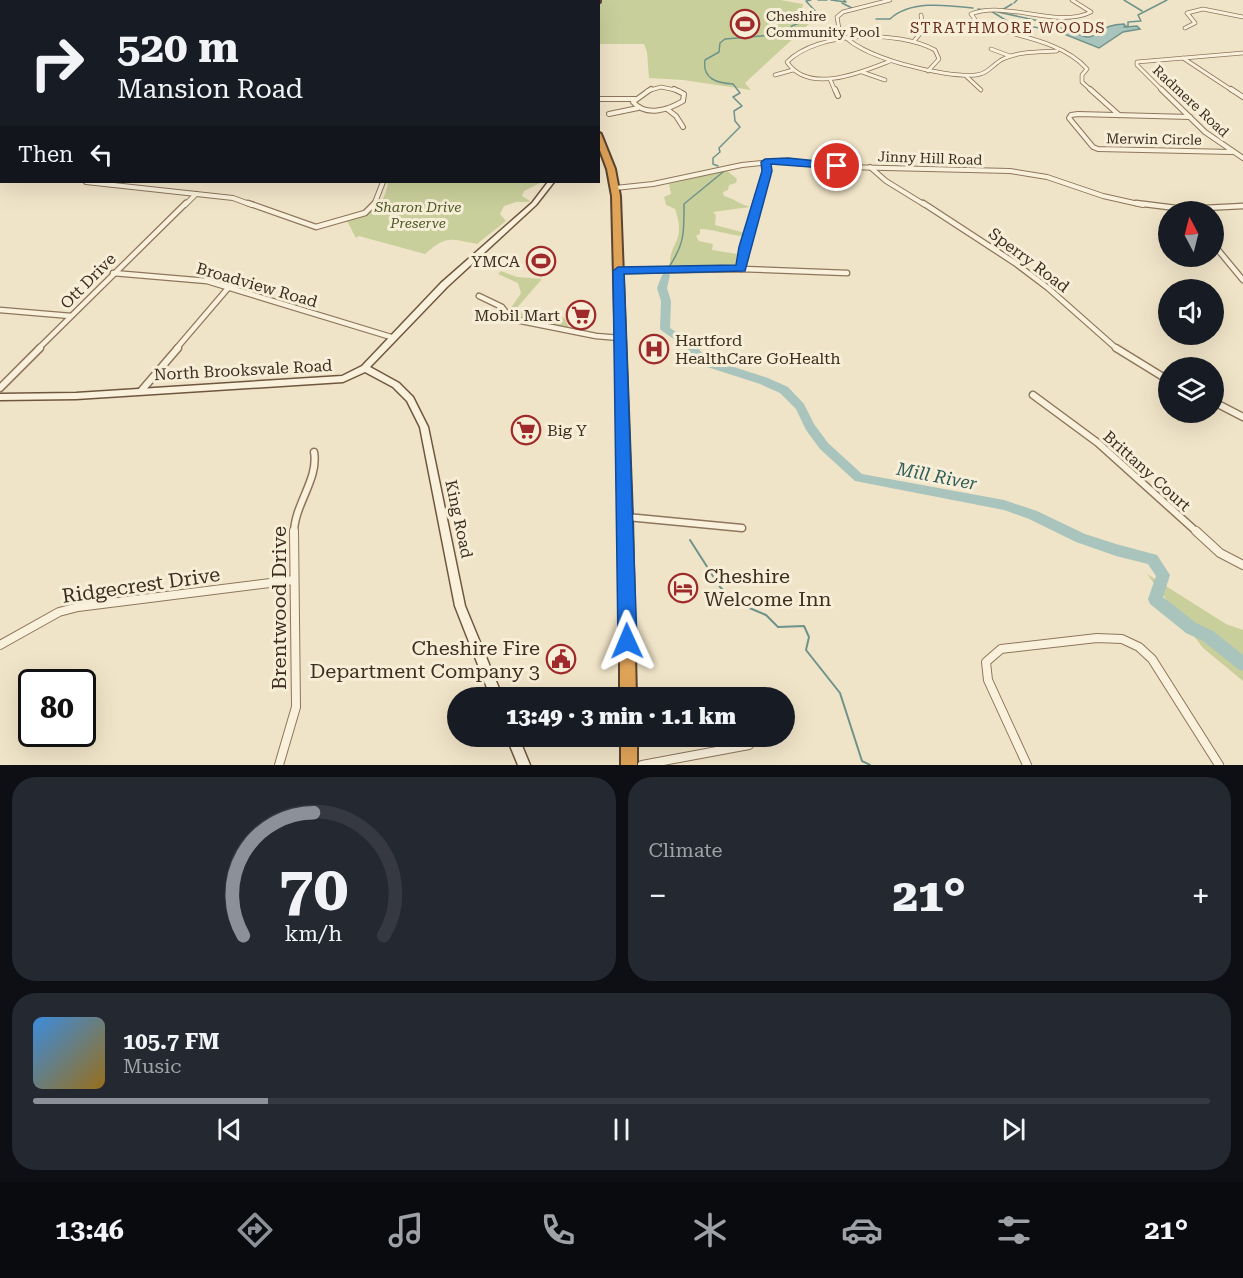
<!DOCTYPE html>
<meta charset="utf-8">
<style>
body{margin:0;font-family:"Roboto Serif",serif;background:#242831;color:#f1f3f6;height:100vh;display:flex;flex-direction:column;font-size:22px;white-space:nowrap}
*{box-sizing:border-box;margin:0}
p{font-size:20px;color:#9ea1a6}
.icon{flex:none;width:33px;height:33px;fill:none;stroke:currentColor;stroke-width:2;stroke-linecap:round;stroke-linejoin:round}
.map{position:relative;height:765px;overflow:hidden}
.side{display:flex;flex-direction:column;gap:12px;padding:12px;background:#0d0f14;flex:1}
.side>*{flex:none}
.guide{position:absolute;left:0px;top:0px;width:600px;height:183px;box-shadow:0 6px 24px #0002;background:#171b24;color:#f1f3f6;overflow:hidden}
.needle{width:39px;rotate:353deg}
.tools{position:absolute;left:1158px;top:201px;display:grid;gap:12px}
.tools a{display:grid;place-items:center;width:66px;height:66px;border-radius:50%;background:#171b24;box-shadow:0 6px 24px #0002;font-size:30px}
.speed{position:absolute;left:18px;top:669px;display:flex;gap:12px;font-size:30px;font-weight:700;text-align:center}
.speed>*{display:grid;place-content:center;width:78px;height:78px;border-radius:50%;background:#171b24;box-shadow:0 6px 24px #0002;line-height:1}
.speed .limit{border:3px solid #111;border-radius:9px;background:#fff;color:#111}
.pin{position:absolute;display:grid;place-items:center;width:51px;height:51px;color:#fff;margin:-26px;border:3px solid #fff;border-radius:50%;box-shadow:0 2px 6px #0007}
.me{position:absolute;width:66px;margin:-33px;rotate:359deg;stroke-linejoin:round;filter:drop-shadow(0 0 4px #0008)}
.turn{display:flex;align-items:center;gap:21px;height:126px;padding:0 18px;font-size:27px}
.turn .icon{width:78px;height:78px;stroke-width:2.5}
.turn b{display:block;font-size:42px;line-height:51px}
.then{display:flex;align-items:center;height:57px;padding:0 18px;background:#0003;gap:12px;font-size:22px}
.big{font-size:45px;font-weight:800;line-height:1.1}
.side .widget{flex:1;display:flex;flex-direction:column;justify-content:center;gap:9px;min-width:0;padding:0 21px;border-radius:24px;background:#242831}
.side .dial{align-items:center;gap:0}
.dial svg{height:156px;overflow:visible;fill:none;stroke:#363941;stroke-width:7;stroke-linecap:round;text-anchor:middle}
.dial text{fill:#f1f3f6;stroke:none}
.song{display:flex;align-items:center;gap:18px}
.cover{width:72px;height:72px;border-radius:9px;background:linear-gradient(135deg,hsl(210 70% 55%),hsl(40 70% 35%))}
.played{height:6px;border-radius:3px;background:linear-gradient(90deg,#8c9099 20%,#363941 20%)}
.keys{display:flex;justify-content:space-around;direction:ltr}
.heat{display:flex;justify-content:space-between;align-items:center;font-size:33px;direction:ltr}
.side .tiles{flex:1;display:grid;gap:12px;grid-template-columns:1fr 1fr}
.widget:last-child{grid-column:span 2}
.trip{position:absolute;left:447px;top:687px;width:348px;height:60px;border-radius:30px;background:#171b24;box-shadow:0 6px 24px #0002;font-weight:800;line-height:60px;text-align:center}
.dock{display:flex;height:96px;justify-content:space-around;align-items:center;background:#090b0e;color:#9ea1a6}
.dock .icon{width:42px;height:42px}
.dock .on{color:#8c9099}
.dock b{font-size:27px;color:#f1f3f6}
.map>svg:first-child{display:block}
</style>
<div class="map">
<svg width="1243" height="765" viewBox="0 0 1243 765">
<rect width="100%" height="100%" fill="#f0e4c8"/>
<g fill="#c9cf9b">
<polygon points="563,0 780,0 803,4 799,23 809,24 745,83 751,90 683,80 649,78 647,52 644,44 599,44 598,2"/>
<path d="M726,170L737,179L736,183L729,185L728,190L723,192L724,196C734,199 740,204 750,207L713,212L716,215L715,225L745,233L743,236C728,235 714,229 700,229V234L696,236L699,241L713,244L712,250L750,256L747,267L717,265L670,268C668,241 687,244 675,209L666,205L664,197L671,194L669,184Z"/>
<path d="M388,182H542L524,191L522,196L530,201L529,202H516L504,206L500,214L506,221L477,244C449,239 447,235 425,254L359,236L356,238L347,221C369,216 385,206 388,182Z"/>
<polygon points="501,271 517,277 542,279 515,310 565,318 569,329 514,319 511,308 521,293 518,283 498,274"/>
<polygon points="1147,574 1226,624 1243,630 1243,681 1203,648"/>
</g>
<path fill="#a9c4bc" stroke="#6f938a" stroke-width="1.5" d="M1124,24L1126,27L1137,26L1140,29L1123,32L1099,48L1054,30C1076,25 1076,38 1089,37C1100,35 1103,24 1124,24Z"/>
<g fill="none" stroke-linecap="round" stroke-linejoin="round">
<g stroke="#6f938a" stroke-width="1.5">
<polyline points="818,0 827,0"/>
<polyline points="831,0 846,2 844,0"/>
<polyline points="1124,0 1142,11"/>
<polyline points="842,3 852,8"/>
<polyline points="1014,3 1017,0"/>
<polyline points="978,9 984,10"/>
<polyline points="1002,10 1012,4"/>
<polyline points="991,11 1012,24 1054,30"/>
<polyline points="998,12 1053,24 1061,28"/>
<path d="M876,19H890C910,0 947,5 973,8"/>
<polyline points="1124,27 1128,26 1128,22 1141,21 1138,15 1167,0"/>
<path d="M718,166L713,164V158L720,152L719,148L740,127L735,121L734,111L742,106L733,97L740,93L733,84C717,83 702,79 705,60L719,52L720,43L725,39L774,35L783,37L792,26L815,16L816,12L806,1L811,0"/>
<path d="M669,267C685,243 684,232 684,204L723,172"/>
</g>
<polyline stroke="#6f938a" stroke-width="2" points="690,540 720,587 735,602 766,615 778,627 804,626 809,637 806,650 840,693 862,761 870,765"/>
<polyline stroke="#a9c4bc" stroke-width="3" points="242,2 246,0"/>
<polygon fill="#a9c4bc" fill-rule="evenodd" points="666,272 670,275 667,288 671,301 670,328 695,344 706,358 768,378 788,387 804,404 814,424 828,443 862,474 1004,500 1037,511 1085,534 1116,544 1157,555 1170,575 1163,597 1196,623 1213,631 1243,655 1243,671 1238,669 1203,641 1186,633 1150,604 1148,599 1156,576 1148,564 1116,556 1076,542 1029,519 1004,510 855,481 820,449 806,430 796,409 780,393 760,384 698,364 687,348 662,331 660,329 661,301 657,288 662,275"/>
<g stroke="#8d765c" stroke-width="4.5">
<g id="street-far4">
<polyline points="330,0 335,2"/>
<path d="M890,0L843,12L837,17C838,21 838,27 840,30C855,58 947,78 976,75C988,74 993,64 1003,59C1020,51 1039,52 1057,51"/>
<path d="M1072,0L1091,12C1057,29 1006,0 971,14L977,22L985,26C1017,36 1064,42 1087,69L1082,75V82L1092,91"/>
<polyline points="92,2 94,0"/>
<polyline points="284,2 291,0"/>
<polyline points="1185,28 1195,23 1187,13 1203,9 1243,17"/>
<polyline points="914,41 923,30 921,15"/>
<polyline points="991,49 1010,56"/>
<polyline points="1183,58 1233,91"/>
<path d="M890,61C862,72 809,95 787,62C818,31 898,30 935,50L939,59L928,71"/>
<polyline points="862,72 885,80"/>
<polyline points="775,75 793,70"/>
<polyline points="966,76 981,90"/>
<polyline points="830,79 835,91"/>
<polyline points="647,91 661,87 680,91"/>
<polyline points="1163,91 1137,65 1137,62 1243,53"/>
</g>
</g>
<g stroke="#8d765c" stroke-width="6">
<g id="street-far3">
<path d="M651,89L633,102C646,117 668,110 683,101L684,94L674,89"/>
<polyline points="835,89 838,96"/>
<polyline points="1090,89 1119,115"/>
<polyline points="1161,89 1205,132 1243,158"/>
<polyline points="1231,89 1243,97"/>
<polyline points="598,99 635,99"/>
<polyline points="667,109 676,116 683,127"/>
<polyline points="609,114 638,108"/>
<polyline points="1190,117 1078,114 1071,115 1069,118 1093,147 1098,149 1232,152"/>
<polyline points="870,167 886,181 925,205"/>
<polyline points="86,182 233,198 252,205"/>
<polyline points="615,188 653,184 742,165 781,161 845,167 1010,171 1047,177 1103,196 1143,205"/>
<polyline points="185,205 196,194"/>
<polyline points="374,205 383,182"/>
<polyline points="757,205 767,171 765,162"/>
</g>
</g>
<g stroke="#8d765c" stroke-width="7">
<g id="street-far2">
<polyline points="248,203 316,227 365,213 375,203"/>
<polyline points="923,203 1015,263 1048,288 1117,349"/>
<polyline points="1136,203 1184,209 1243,206"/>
<polyline points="1214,245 1243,280"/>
<polyline points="741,269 744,247 757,203"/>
<polyline points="618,271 741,269 847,273"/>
<polyline points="113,273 207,281 391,337"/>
<polyline points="479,296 502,307 511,319 596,336 620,338"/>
<polyline points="0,310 71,316"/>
<polyline points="38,349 186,203"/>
<polyline points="176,349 229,287"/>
</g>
</g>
<g stroke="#8d765c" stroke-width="9">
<g id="street-far1">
<polyline points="1116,348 1168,380"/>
<polyline points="0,388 40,348"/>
<polyline points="141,391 178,348"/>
<polyline points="1033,395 1098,443 1198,533"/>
<polyline points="1214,402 1243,417"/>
<polyline points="627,517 742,528"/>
<path d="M294,533C294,505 319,479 314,452"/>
</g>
</g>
<g stroke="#8d765c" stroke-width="10">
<g id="street">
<polyline points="1196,531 1220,553 1243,565"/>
<polyline points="0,645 59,612 78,607 294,580"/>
<polyline points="279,765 296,707 294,531"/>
<polyline points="642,765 749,745 757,736"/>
<polyline points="1027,765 988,680 986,662 1001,649 1097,638 1122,639 1139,647 1152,659 1219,765"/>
</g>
</g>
<g stroke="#6f573f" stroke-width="3">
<g id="secondary">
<polygon points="548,182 554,182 536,205 447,287 370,367 399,383 413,397 428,427 465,606 503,698 491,698 455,606 420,427 407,401 393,387 365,372 343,382 76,399 0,400 0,394 76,393 342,376 362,366 441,283 532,203"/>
<polygon points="506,736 518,736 530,765 518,765"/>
</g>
</g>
<g stroke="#5b4430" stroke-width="4">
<g id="highway">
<polygon points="596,0 600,0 600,2 598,3"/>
<polygon points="598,132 601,134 615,169 620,196 632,517 636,698 620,698 620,517 612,196 607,169 598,145"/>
<rect x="621" y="736" width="16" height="29"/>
</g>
</g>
<use href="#street-far4" stroke="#faf1dc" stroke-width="3"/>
<use href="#street-far3" stroke="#faf1dc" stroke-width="4"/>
<use href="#street-far2" stroke="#faf1dc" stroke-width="4.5"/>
<use href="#street-far1" stroke="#faf1dc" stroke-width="6"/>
<use href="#street" stroke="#faf1dc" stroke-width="8"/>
<use href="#secondary" fill="#faf1dc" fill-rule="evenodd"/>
<use href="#highway" fill="#e0a458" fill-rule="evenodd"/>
</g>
<polygon fill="#1a73e8" stroke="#114b97" stroke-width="1.5" points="788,158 837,163 841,166 837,169 771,164 772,171 745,271 624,274 637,641 634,647 627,650 621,647 618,641 613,271 618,267 736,265 739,247 762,171 761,162 765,159"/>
<defs>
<g id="stadium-ring" transform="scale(1.5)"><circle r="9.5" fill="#f7eed8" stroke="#9e2a2b" stroke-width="1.5"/><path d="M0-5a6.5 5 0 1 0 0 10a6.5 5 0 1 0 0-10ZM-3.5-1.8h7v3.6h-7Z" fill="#9e2a2b"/></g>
<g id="supermarket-ring" transform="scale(1.5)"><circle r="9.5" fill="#f7eed8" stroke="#9e2a2b" stroke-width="1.5"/><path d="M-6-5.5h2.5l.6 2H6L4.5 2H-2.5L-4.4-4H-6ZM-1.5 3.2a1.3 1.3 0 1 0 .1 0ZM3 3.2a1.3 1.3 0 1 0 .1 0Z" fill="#9e2a2b"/></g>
<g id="hospital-ring" transform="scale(1.5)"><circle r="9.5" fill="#f7eed8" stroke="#9e2a2b" stroke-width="1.5"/><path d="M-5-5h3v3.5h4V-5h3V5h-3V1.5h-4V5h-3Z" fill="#9e2a2b"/></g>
<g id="hotel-ring" transform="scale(1.5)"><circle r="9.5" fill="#f7eed8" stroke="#9e2a2b" stroke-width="1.5"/><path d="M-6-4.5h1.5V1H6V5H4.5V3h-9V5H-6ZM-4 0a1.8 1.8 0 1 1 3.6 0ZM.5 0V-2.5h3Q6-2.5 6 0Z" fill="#9e2a2b"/></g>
<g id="civic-ring" transform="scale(1.5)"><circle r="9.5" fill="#f7eed8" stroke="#9e2a2b" stroke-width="1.5"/><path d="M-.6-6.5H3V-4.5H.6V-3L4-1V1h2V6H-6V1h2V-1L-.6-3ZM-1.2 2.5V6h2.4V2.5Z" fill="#9e2a2b"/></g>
</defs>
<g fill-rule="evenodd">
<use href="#stadium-ring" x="745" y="24"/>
<use href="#stadium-ring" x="541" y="261"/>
<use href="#supermarket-ring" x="581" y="315"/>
<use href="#hospital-ring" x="654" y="349"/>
<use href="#supermarket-ring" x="526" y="430"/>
<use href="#hotel-ring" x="683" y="588"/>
<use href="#civic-ring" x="561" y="659"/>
</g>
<g text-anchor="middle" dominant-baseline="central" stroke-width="6" stroke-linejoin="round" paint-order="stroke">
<g font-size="14" fill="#3d2e20" stroke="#f7eed8" text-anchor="start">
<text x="766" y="16">Cheshire<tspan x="766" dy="16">Community Pool</tspan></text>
</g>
<g font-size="14" fill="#3d2e20" stroke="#f7eed8">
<text transform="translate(1191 101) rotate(43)">Radmere Road</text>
<text transform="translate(1154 139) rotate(1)">Merwin Circle</text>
<text transform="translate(930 158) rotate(2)">Jinny Hill Road</text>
</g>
<g font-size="14" font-style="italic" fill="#4d5a26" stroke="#f7eed8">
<text x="418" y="207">Sharon Drive<tspan x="418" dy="16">Preserve</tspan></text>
</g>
<g font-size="15" letter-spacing="1.5" fill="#6b2e1e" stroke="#f7eed8">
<text x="1008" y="28">STRATHMORE WOODS</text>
</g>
<g font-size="16" fill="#3d2e20" stroke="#f7eed8">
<text transform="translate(1029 260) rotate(37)">Sperry Road</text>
<text transform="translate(88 281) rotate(-45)">Ott Drive</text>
<text transform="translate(257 285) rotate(16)">Broadview Road</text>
<text transform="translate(243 370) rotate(-3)">North Brooksvale Road</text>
<text transform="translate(1147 471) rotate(42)">Brittany Court</text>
<text transform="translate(459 519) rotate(78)">King Road</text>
</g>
<g font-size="16" fill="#3d2e20" stroke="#f7eed8" text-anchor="end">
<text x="520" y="261">YMCA</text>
<text x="560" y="315">Mobil Mart</text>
<text x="675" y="340" text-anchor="start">Hartford<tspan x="675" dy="18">HealthCare GoHealth</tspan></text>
<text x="547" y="430" text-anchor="start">Big Y</text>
</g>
<g font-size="18" font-style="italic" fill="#2f5d5a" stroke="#f7eed8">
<text transform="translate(937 476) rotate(11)">Mill River</text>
</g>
<g font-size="20" fill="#3d2e20" stroke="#f7eed8" text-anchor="start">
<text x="704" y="576">Cheshire<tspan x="704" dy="23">Welcome Inn</tspan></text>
<text x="540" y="648" text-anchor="end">Cheshire Fire<tspan x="540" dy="23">Department Company 3</tspan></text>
</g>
<g font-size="20" fill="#3d2e20" stroke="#f7eed8">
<text transform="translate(141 585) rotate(-8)">Ridgecrest Drive</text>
<text transform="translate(279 608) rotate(-90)">Brentwood Drive</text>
</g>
</g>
</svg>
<div class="tools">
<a><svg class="needle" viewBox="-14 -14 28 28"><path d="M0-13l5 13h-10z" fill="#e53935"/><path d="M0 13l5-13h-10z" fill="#9ea1a6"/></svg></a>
<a><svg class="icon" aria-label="sound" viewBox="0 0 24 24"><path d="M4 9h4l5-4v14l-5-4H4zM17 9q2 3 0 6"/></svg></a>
<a><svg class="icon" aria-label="layers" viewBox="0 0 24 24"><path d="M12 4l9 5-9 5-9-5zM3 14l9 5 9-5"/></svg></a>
</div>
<div class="speed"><div class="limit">80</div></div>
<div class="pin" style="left:837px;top:166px;background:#d93025"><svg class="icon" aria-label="arrive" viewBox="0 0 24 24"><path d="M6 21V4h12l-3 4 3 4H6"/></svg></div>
<svg class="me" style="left:627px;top:641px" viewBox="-20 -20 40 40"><path d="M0-17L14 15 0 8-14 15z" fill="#1a73e8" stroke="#fff" stroke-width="4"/></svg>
<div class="trip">13:49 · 3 min · 1.1 km</div>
<div class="guide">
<div class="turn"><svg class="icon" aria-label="right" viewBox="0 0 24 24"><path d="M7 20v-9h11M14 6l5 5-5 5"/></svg><div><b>520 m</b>Mansion Road</div></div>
<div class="then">Then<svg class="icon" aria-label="left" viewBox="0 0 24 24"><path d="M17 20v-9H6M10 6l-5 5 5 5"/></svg></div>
</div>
</div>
<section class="side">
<div class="tiles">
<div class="widget dial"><svg viewBox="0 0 100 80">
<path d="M14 69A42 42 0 1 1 86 69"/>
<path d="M14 69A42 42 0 0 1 50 6" stroke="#8c9099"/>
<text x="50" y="56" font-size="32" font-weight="700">70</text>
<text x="50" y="72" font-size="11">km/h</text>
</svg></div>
<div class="widget"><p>Climate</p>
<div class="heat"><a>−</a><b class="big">21°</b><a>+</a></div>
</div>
<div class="widget">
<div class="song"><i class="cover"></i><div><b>105.7 FM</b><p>Music</p></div></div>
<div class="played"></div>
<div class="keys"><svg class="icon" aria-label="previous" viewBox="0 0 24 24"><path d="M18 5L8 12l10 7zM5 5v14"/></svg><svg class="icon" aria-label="pause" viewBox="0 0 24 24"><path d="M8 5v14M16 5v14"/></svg><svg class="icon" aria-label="next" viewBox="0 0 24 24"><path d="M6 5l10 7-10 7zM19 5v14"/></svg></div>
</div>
</div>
</section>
<nav class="dock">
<b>13:46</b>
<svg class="icon on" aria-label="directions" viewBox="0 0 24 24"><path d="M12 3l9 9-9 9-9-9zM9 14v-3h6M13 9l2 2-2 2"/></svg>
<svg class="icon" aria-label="music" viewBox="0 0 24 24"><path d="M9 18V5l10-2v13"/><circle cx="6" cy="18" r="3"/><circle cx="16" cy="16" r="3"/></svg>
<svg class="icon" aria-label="phone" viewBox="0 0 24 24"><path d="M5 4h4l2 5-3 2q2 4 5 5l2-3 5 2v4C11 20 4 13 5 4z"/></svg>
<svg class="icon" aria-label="climate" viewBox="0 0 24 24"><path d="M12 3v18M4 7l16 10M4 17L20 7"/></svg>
<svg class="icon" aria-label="car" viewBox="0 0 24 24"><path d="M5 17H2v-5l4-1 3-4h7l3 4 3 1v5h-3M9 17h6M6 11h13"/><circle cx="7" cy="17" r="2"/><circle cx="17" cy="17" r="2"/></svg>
<svg class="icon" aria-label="filters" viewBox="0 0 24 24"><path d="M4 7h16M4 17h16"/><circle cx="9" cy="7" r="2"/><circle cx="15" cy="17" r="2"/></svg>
<b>21°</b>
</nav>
